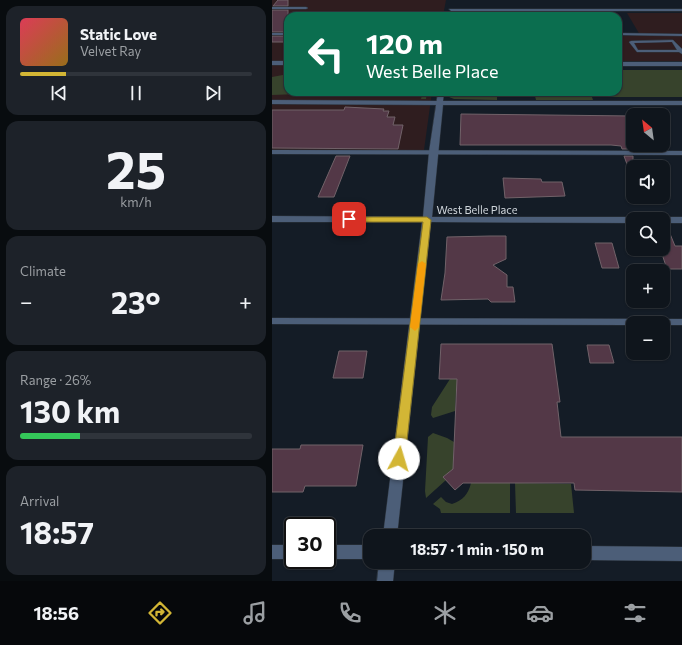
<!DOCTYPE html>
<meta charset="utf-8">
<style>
body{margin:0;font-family:Commissioner,sans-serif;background:#1d2229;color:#f1f3f6;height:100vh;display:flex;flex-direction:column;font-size:15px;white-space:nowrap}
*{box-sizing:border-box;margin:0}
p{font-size:13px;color:#9b9fa3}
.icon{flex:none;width:22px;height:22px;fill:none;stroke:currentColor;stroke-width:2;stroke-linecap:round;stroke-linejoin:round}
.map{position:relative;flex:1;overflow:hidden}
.details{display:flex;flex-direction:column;gap:6px;padding:6px;background:#080c0f;width:272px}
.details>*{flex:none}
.hud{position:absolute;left:12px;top:12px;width:338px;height:84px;border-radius:12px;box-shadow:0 1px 3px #0004,0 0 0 1px #2f343b;background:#0b6e4f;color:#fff;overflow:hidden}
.needle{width:26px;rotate:331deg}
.fabs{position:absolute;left:354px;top:108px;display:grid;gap:8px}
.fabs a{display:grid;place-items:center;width:44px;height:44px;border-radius:8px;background:#0f151c;box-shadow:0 1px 3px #0004,0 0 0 1px #2f343b;font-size:20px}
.speed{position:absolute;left:12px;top:517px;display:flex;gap:8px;font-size:20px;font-weight:700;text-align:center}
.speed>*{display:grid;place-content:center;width:52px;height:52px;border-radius:50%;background:#0f151c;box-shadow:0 1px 3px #0004,0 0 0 1px #2f343b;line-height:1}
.speed .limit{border:2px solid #111;border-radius:6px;background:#fff;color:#111}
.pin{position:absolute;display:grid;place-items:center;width:34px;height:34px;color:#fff;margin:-17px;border-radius:8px;box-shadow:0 2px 6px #0006}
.me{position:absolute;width:44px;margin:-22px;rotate:6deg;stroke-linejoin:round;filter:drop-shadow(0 0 3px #0008)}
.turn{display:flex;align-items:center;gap:14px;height:84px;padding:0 16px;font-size:18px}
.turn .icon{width:52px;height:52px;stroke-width:2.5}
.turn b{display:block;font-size:28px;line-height:34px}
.big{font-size:30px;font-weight:700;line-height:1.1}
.details .widget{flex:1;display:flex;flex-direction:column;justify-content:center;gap:6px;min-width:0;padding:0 14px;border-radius:12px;background:#1d2229}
.details .dial{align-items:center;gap:0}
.dial b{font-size:52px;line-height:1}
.song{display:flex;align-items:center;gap:12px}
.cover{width:48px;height:48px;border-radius:6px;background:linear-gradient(135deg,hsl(350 70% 55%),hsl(40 70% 35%))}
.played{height:4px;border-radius:2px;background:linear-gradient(90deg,#d3b635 20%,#2f343b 20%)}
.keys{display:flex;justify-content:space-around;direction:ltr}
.heat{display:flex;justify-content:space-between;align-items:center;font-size:22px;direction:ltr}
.charge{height:6px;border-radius:3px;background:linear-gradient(90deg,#34c759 26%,#2f343b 0)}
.trip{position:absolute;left:91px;top:529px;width:228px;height:40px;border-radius:12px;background:#0f151c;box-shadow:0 1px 3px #0004,0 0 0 1px #2f343b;font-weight:700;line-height:40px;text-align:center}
.dock{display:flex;height:64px;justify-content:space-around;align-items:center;background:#06080b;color:#9b9fa3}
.dock .icon{width:28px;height:28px}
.dock .selected{color:#d3b635}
.dock b{font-size:18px;color:#f1f3f6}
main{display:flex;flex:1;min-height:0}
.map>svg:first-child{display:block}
</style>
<main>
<section class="details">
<div class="widget">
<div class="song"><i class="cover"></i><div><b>Static Love</b><p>Velvet Ray</p></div></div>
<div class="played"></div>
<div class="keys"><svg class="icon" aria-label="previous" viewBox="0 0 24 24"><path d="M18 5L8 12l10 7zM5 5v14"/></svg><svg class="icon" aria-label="pause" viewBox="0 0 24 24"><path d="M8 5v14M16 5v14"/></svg><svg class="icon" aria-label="next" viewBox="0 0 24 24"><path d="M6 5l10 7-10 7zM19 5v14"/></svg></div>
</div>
<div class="widget dial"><b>25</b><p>km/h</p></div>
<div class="widget"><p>Climate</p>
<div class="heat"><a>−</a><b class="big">23°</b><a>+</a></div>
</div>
<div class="widget"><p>Range · 26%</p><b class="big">130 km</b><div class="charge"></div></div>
<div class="widget"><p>Arrival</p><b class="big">18:57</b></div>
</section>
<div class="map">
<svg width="410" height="581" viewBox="0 0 410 581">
<rect width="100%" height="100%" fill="#141c26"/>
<g fill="#2f1d1f">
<polygon points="0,0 174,0 171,16 16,16 16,92 160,92 152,150 0,150"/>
<polygon points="355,13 410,13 410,61 346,61 346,36 368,35"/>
</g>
<g fill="#37432c">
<polygon points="346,70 410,70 410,97 320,97 321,100 264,100 262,92 346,92"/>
<polygon points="16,74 16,92 28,92 26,94 0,95 0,77"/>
<polygon points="40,92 155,92 154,99 149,99 150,95 39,95"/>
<polygon points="178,92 225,92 225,100 182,99 177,97"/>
<polygon points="178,379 192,379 191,391 184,391 183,411 161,418 159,415 160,407"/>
<polygon points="161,433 175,438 182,442 181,469 171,477 174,480 154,498 153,491 156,437"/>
<path d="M199,483H238V513H169L168,509L161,504L169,497L174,502L180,504C191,500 196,495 199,483Z"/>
<polygon points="243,483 299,484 302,513 244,513"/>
</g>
<g fill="#533847" stroke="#716269">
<polygon points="6,0 16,0 16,6 1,6"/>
<rect x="0" y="10" width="16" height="22"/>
<rect x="0" y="36" width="16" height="6"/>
<polygon points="73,107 112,109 111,111 117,111 115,117 123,117 121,125 131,125 126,149 0,148 0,110 72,110"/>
<polygon points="189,114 361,116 361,149 350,149 349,146 339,145 188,145"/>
<polygon points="64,156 78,156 62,197 46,197"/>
<polygon points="352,156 361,156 361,174 359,175"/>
<polygon points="231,178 269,179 270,182 290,182 293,196 233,198"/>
<polygon points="391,224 394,224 403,246 410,246 410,269 395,269 391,257"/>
<polygon points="218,236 234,236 234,259 221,265 235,275 235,287 241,287 243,302 219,302 216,299 169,300 173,273 175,237"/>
<polygon points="323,243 340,243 347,268 330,268"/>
<polygon points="169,344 280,344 288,402 285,402 289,437 410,437 410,492 303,490 302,483 191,483 183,490 171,477 181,469 185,379 167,379"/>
<polygon points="315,345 337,345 342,363 318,363"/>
<polygon points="67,351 95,351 91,378 61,378"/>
<polygon points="29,445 91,445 84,486 33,486 31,492 0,492 0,449 28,449"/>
</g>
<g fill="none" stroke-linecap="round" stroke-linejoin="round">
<g stroke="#2e363f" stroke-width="1">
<g id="service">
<rect x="0" y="33" width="16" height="2"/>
<polygon points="346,33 410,34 410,36 346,35"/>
<path d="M401,40L410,49V54L407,52H365L357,42L359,41ZM400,42L405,50H366L362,43Z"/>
<rect x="0" y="61" width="16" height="4"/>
<rect x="346" y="62" width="64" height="4"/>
<polygon points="0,100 168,101 171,103 168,105 0,104"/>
<polygon points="0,150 410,151 410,155 0,154"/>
<polygon points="0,318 410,319 410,325 391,325 391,323 361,323 361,325 0,324"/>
</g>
</g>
<g stroke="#2e363f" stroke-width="1">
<g id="minor">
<polygon points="0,7 34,7 36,8 34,9 0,9"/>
<polygon points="177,9 410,9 410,11 179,11"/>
<polygon points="166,92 172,92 171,101 410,101 410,105 171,105 160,217 361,217 365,219 361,219 361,223 159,222 125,536 111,536 150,222 0,222 0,216 151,217 157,152"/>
<polygon points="391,217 410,217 410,223 391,223 391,219 387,219"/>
<rect x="0" y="545" width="21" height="14"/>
<rect x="55" y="545" width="43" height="14"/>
<polygon points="312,546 410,547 410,561 312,560"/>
<polygon points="107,562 123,562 121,581 105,581"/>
</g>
</g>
<use href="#service" fill="#4c5e78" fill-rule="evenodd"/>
<use href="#minor" fill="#4c5e78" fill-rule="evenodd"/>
</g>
<polygon fill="#d3b635" stroke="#897622" points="155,217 159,220 133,459 131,463 127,465 123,463 121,459 151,222 77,222 73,219 77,217"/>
<polygon fill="#f59e0b" points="150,261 154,264 147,327 143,331 138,327 146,264"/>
<g text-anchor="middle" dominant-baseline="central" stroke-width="4" stroke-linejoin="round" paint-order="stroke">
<g font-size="11" fill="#cfd5db" stroke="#141c26">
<text x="205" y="209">West Belle Place</text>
</g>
</g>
</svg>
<div class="fabs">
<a><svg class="needle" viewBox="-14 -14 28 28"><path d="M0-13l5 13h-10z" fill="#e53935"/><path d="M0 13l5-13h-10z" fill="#9b9fa3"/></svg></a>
<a><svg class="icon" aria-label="sound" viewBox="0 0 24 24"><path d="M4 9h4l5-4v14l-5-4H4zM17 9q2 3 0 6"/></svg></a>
<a><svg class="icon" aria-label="search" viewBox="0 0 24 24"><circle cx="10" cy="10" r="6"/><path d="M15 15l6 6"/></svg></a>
<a>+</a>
<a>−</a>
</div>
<div class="speed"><div class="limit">30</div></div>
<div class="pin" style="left:77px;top:219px;background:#d93025"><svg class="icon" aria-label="arrive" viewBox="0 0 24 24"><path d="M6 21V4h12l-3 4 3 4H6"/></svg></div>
<svg class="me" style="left:127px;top:459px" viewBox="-20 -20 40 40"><circle r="19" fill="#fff"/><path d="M0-13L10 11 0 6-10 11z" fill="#d3b635"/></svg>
<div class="trip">18:57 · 1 min · 150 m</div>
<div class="hud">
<div class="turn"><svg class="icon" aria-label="left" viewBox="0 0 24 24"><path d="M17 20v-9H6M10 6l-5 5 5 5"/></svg><div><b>120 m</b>West Belle Place</div></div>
</div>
</div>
</main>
<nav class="dock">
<b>18:56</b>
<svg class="icon selected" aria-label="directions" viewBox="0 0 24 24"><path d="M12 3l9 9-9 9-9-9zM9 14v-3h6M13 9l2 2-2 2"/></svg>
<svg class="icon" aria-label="music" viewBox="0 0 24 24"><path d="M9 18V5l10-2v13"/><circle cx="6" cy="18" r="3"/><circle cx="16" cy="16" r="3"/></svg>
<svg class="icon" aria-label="phone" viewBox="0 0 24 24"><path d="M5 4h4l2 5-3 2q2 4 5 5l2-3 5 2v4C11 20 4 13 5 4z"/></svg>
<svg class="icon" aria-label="climate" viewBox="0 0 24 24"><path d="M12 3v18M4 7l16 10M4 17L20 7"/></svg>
<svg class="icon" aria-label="car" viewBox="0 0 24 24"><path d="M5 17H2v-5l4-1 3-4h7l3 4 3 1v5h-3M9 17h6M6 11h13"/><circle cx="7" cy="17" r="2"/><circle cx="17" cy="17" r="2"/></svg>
<svg class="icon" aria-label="filters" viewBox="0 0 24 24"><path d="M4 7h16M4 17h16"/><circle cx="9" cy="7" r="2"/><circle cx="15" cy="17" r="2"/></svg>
</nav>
